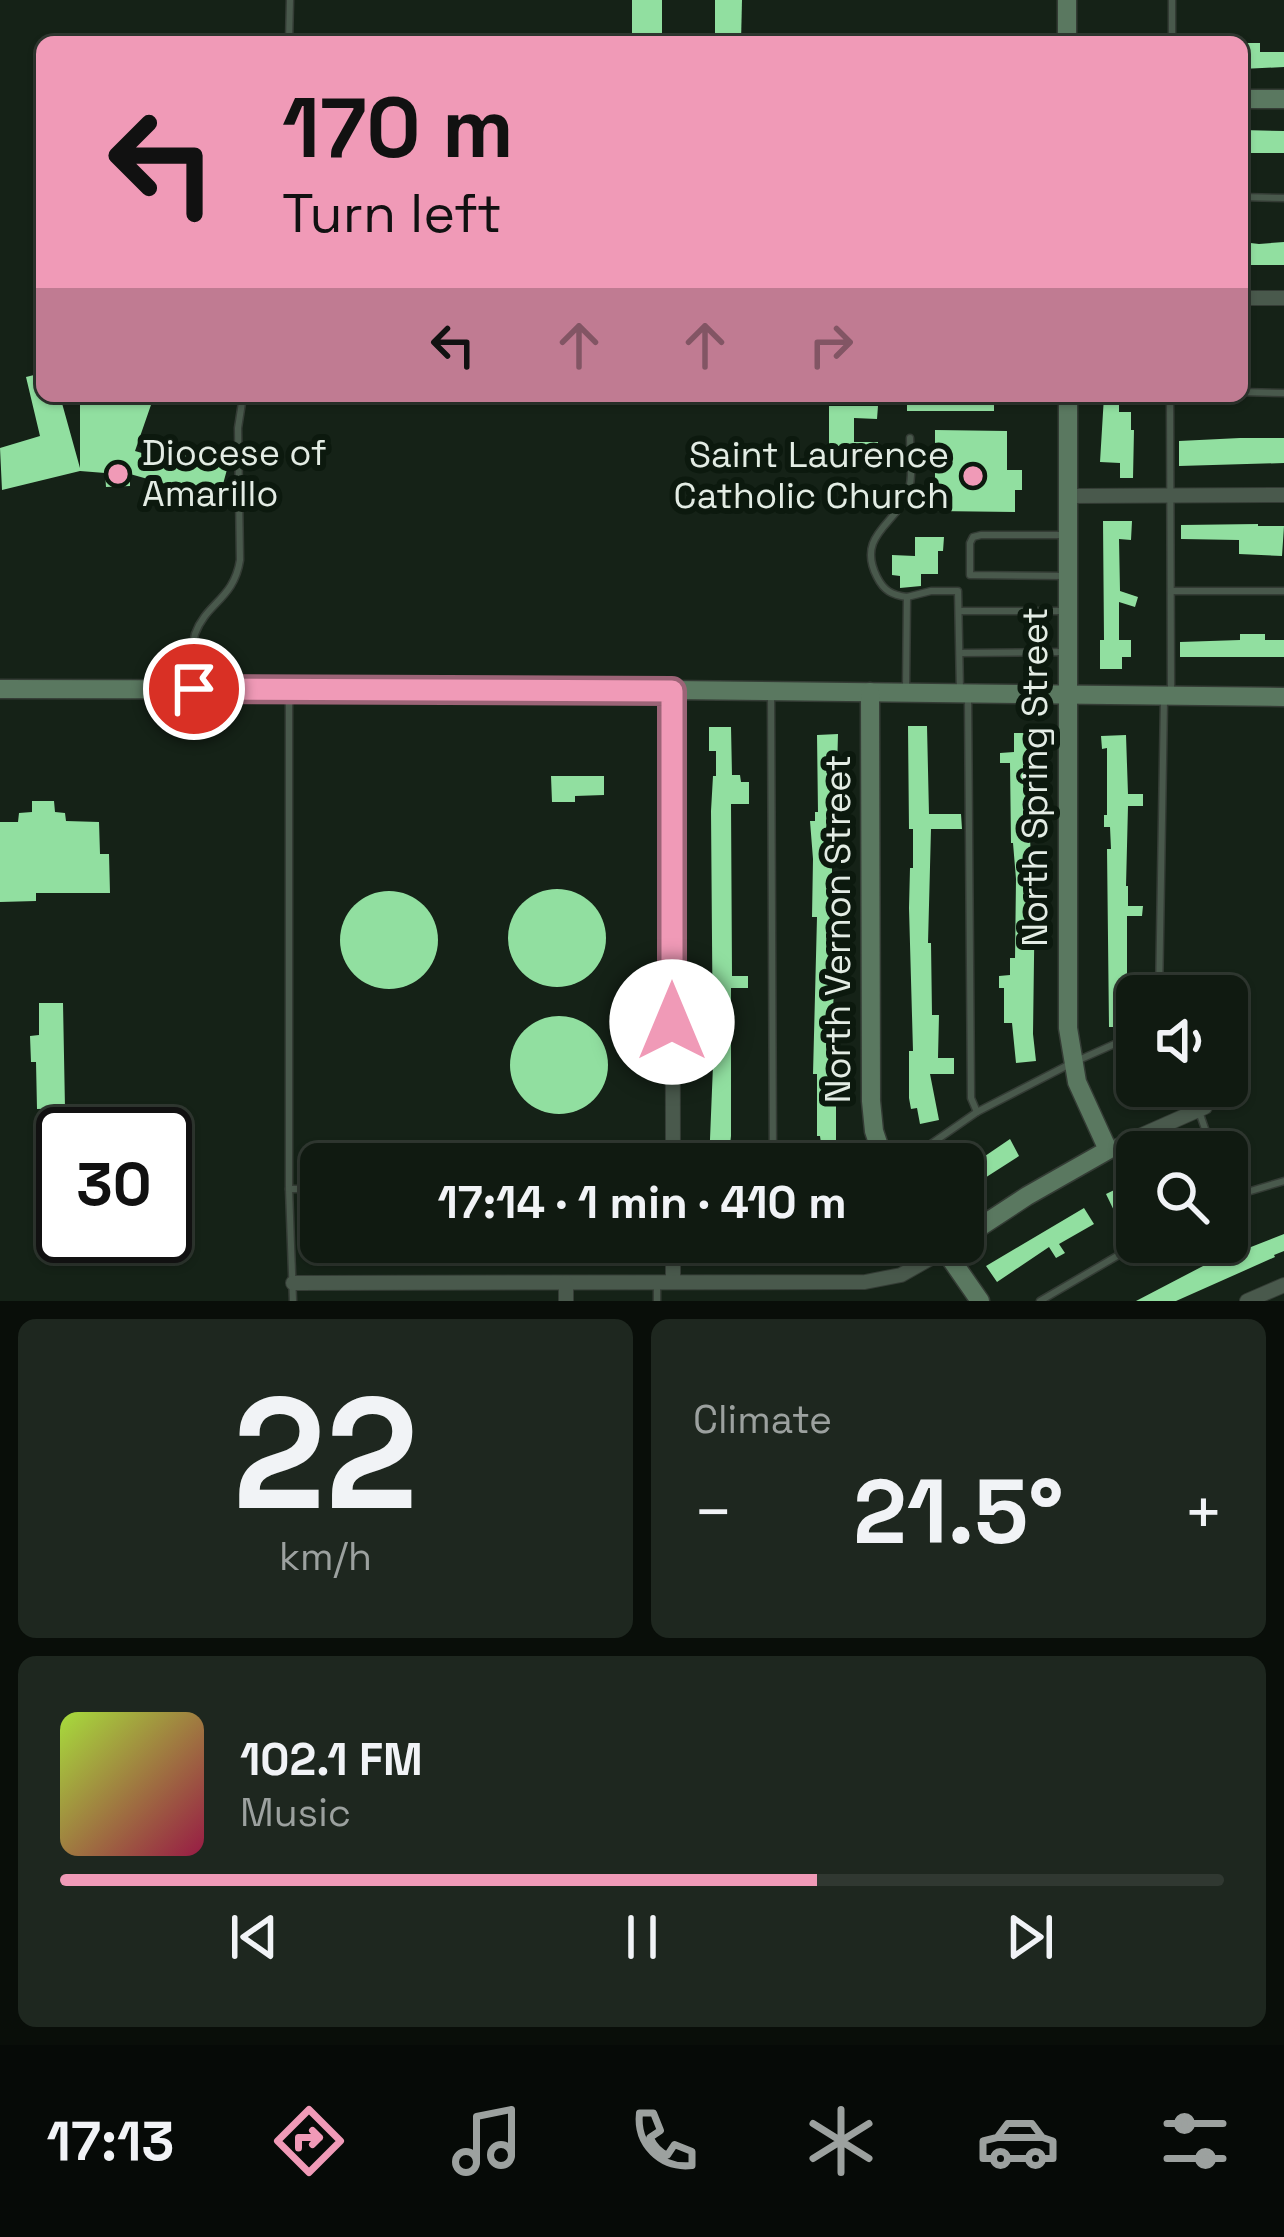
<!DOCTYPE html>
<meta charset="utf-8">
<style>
body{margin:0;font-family:"Space Grotesk",sans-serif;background:#1e271f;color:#f1f3f6;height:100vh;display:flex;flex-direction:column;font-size:45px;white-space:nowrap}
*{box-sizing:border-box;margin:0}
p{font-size:39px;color:#9ca19f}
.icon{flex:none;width:66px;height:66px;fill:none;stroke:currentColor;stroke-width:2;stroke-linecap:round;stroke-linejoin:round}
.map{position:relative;height:1301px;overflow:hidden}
.sheet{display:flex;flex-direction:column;gap:18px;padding:18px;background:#090e09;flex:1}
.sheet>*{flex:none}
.guide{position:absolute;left:36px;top:36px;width:1212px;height:366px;border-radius:18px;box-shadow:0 3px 9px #0004,0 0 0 3px #303831;background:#f09ab7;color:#111;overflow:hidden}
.buttons{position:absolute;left:1116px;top:975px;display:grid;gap:24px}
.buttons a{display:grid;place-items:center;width:132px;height:132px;border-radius:18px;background:#101a11;box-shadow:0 3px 9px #0004,0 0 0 3px #303831;font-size:60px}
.speed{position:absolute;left:36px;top:1107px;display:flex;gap:24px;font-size:60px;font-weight:700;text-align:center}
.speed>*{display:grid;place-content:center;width:156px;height:156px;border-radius:50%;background:#101a11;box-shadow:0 3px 9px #0004,0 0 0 3px #303831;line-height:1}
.speed .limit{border:6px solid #111;border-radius:18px;background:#fff;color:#111}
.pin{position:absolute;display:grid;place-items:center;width:102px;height:102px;color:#fff;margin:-51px;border:6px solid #fff;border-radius:50%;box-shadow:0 3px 12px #0007}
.me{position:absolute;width:132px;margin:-66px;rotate:0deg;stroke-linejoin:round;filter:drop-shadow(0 0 9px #0008)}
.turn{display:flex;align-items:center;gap:42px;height:252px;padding:0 48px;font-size:54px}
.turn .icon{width:156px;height:156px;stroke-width:2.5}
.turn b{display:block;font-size:84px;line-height:102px}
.lanes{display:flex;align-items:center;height:114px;padding:0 48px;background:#0003;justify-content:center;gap:60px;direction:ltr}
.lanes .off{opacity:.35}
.big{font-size:90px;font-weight:700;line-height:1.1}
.sheet .card{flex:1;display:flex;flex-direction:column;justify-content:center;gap:18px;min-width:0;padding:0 42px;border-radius:18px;background:#1e271f}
.sheet .dial{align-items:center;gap:0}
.dial b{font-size:156px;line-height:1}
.song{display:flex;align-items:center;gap:36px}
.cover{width:144px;height:144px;border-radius:18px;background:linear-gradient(135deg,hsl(80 70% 55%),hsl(340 70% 35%))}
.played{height:12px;border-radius:6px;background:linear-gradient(90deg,#f09ab7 65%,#303831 65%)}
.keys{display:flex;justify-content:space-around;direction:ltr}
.heat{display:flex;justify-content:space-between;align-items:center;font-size:66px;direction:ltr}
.sheet .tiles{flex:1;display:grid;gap:18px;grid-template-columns:1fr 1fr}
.card:last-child{grid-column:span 2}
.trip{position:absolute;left:300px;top:1143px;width:684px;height:120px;border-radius:18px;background:#101a11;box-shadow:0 3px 9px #0004,0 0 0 3px #303831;font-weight:700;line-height:120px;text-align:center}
.dock{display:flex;height:192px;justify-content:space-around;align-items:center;background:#060a07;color:#9ca19f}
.dock .icon{width:84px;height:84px}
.dock .selected{color:#f09ab7}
.dock b{font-size:54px;color:#f1f3f6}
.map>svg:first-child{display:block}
</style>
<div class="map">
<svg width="1284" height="1301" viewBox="0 0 1284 1301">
<rect width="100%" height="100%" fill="#152217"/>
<g fill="#91dfa0">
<rect x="632" y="0" width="30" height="42"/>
<polygon points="715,0 742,0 741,42 715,42"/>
<polygon points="1242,43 1260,43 1260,52 1284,52 1284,67 1242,69"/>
<polygon points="1242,130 1284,131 1284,153 1242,153"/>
<polygon points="1242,242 1259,244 1284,242 1284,265 1242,265"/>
<polygon points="42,373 42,396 60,396 80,468 80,396 123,396 152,402 135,451 159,458 163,447 229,462 219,499 130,474 130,486 106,487 105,473 80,471 2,490 0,448 40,436 26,377"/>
<rect x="907" y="396" width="87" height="15"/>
<polygon points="1104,396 1119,396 1119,412 1131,412 1131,430 1134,430 1133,478 1120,478 1120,463 1100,462"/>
<polygon points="829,406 878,406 877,419 854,418 854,442 878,442 878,455 829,454"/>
<polygon points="935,430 1007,431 1007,470 1022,470 1022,490 1015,490 1015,512 935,511"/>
<polygon points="1240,438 1284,438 1284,463 1179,466 1179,441"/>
<polygon points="1103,521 1132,521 1131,540 1119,539 1120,591 1138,597 1135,607 1119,602 1119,640 1131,640 1131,657 1122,657 1122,669 1100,669 1100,640 1104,640"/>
<polygon points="1258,524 1258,526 1284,526 1282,556 1239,554 1239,540 1181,539 1181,525"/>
<polygon points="915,537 944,537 943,551 938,551 938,574 921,574 921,586 900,588 900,576 892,575 892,555 915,556"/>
<polygon points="1240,634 1265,634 1265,640 1284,640 1284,657 1180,657 1180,642 1240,640"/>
<polygon points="908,726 927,726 929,814 961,814 962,829 931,829 928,943 931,943 932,1015 939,1015 938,1058 954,1058 954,1074 930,1074 939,1120 920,1124 917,1108 911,1109 909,1098 909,1051 913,1051 909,908 910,868 913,868 913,829 909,829"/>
<polygon points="709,727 731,727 732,775 740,775 741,782 749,782 749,804 731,804 732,976 748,976 748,988 731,988 731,1136 729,1154 725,1154 724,1164 709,1164 713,1065 711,811 713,776 716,776 716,751 709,751"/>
<polygon points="1014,733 1033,733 1033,763 1029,763 1029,812 1032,886 1035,886 1033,1034 1036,1061 1016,1063 1012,1023 1004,1023 1004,988 999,988 999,976 1010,975 1010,958 1015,958 1016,879 1013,843 1011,843 1010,763 1000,763 1000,753 1014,752"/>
<polygon points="838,734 835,844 832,844 832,922 836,922 836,952 832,1028 833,1066 836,1066 836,1147 842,1146 844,1164 829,1164 828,1158 823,1158 820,1136 817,1136 817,1074 813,1074 817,917 812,917 813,859 810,821 815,821 815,812 818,812 817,735"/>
<polygon points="1126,735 1128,794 1143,794 1143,806 1128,806 1126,886 1128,886 1128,906 1143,906 1142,916 1127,916 1127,1027 1109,1027 1107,849 1111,849 1110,827 1104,827 1104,815 1107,815 1107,748 1102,749 1101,736"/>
<polygon points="551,776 604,776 604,795 575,796 575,802 552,802"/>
<polygon points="32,801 54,801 55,812 65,813 66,821 99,822 100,854 109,854 110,893 36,893 36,901 0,902 0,822 18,822 19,813 32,812"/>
<circle cx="557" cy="938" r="49"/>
<circle cx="389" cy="940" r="49"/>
<polygon points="39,1003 63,1003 65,1108 37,1109 36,1062 31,1062 30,1036 39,1035"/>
<circle cx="559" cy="1065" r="49"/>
<polygon points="1010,1139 1019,1156 963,1192 963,1171"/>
<polygon points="1137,1179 1137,1211 1119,1221 1106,1194"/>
<polygon points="1084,1208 1094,1224 1059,1244 1065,1253 1056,1258 1049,1247 997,1282 986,1266"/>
<polygon points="1284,1234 1284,1251 1274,1255 1275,1257 1176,1301 1136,1301 1205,1265"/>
</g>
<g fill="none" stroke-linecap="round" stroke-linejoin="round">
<g stroke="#343c35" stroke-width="9">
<g id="lane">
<polyline points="1172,0 1172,42"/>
<polyline points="289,42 290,0"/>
<polyline points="1242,197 1284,198"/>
<polyline points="1242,392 1284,393"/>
<polyline points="1170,396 1171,692"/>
<polyline points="1065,576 970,575 970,543 973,537 981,535 1067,535"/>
<polyline points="1171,591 1284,591"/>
<path d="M907,597C892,595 884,591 877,577C856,536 895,524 907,495C914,479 910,455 910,438"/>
<polyline points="959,611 1064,611"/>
<polyline points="960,653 1064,652"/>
<path d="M194,683C194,668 191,649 195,634C206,603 234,599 240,560L238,428L243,396"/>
<polyline points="906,689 907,597 931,591 958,591 960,691"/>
<polyline points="289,693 289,1189 293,1301"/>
<polyline points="771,694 773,1164"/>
<polyline points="968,697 971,1098 977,1112"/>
<polyline points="1159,996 1164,700"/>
<polyline points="1186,1086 1193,1094 1213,1152"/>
<polyline points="902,1164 977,1112 1072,1063 1137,1034"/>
<polyline points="289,1189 321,1189"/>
<polyline points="1227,1198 1284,1181"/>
<polyline points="657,1286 657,1301"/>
<polyline points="1040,1301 1141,1242"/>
</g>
</g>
<g stroke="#343c35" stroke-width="16">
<g id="street">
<polyline points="1242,298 1284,298"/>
<polyline points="1068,496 1284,495"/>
<polyline points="672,690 673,1164"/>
<polyline points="1108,1150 1205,1107"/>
<polyline points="673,1242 673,1282"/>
<polyline points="293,1283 865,1282 901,1275 945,1250"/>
<polyline points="566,1283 566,1301"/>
<polyline points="1247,1301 1284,1285"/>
</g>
</g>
<g stroke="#343c35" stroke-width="21">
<g id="secondary">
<polyline points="1067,42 1067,0"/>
<polyline points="1242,99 1284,99"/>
<polyline points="0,689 672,690 1284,697"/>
<polyline points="870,692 871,1101 874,1131 885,1164"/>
<polyline points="963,1238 1027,1196 1108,1150 1077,1082 1068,1028 1068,396"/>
<polyline points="939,1242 980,1301"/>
</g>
</g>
<use href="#lane" stroke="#49594c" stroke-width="6"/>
<use href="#street" stroke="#49594c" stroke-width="14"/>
<use href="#secondary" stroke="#5a7860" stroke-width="18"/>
</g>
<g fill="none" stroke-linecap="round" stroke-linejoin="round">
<g stroke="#9c6477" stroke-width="30">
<polyline id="route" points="194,689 672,691 672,1022"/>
</g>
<use href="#route" stroke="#f09ab7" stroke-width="21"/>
</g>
<g fill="#f09ab7" stroke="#0c190e" stroke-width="4.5">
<circle cx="118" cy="474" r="12"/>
<circle cx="973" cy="476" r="12"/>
</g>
<g text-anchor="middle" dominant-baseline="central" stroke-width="12" stroke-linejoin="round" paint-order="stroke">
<g font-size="36" fill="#e3ece4" stroke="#0c190e" text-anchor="start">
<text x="142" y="453">Diocese of<tspan x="142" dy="41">Amarillo</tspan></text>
<text x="949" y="455" text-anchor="end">Saint Laurence<tspan x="949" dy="41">Catholic Church</tspan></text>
</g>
<g font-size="36" fill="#e3ece4" stroke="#0c190e">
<text transform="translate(1035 777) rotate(-90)">North Spring Street</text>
<text transform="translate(838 929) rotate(-90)">North Vernon Street</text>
</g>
</g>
</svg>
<div class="buttons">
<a><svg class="icon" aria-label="sound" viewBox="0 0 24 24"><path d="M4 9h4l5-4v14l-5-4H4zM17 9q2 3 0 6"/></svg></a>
<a><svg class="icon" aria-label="search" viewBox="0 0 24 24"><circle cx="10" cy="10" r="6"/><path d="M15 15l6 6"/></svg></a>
</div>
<div class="speed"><div class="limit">30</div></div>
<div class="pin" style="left:194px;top:689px;background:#d93025"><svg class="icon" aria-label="arrive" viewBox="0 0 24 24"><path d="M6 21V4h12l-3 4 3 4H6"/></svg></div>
<svg class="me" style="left:672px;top:1022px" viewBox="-20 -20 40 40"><circle r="19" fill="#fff"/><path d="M0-13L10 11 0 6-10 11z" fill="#f09ab7"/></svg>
<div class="trip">17:14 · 1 min · 410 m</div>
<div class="guide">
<div class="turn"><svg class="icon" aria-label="left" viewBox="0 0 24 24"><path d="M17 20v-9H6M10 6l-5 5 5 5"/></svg><div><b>170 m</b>Turn left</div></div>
<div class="lanes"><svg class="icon" aria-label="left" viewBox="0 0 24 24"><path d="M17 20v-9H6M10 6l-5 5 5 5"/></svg><svg class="icon off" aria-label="ahead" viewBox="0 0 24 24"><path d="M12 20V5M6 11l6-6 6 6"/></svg><svg class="icon off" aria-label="ahead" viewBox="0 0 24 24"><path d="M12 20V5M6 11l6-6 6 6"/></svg><svg class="icon off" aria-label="right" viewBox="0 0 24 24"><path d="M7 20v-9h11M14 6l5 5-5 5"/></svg></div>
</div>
</div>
<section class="sheet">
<div class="tiles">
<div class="card dial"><b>22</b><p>km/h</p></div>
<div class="card"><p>Climate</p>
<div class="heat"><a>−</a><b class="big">21.5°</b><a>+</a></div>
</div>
<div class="card">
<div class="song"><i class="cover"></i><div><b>102.1 FM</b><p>Music</p></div></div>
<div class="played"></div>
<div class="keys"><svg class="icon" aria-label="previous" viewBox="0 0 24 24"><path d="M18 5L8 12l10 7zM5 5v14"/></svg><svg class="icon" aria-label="pause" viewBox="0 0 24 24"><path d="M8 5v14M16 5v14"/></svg><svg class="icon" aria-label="next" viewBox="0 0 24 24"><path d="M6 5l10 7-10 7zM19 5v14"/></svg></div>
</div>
</div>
</section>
<nav class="dock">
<b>17:13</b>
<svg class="icon selected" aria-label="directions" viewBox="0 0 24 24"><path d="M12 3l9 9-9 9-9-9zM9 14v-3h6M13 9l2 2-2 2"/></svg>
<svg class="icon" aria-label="music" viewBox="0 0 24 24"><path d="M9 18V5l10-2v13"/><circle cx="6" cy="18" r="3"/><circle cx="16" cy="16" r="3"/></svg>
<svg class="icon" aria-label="phone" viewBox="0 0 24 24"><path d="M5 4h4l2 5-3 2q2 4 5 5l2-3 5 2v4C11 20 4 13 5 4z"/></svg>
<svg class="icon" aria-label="climate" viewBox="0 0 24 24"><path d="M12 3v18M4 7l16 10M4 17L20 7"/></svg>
<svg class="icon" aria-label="car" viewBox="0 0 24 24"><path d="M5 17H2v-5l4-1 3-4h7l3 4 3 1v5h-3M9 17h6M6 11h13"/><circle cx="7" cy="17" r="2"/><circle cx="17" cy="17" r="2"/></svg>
<svg class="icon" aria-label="filters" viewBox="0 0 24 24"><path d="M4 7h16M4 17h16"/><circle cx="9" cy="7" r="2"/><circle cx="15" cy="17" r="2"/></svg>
</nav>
